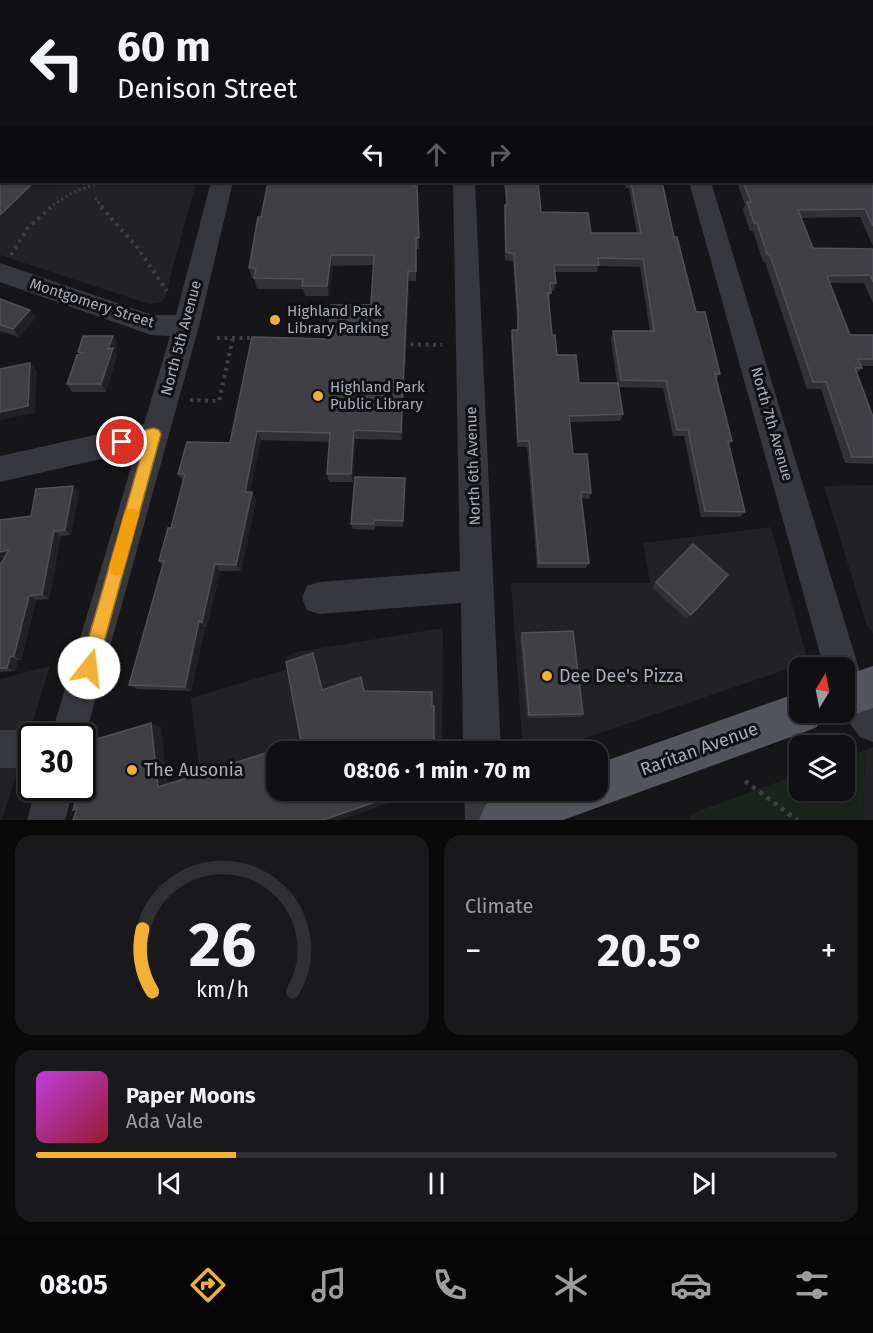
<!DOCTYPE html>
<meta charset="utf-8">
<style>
body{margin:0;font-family:"Fira Sans",sans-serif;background:#19191b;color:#f1f3f6;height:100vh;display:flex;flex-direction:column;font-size:22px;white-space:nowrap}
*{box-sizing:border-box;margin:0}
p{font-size:20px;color:#9c9d9f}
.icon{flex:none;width:33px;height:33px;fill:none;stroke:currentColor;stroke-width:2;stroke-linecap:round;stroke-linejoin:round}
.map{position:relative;height:820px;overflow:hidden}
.drawer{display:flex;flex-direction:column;gap:15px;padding:15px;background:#09090a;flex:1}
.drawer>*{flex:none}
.hud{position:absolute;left:0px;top:0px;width:873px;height:183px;box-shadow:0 2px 4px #0004,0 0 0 2px #303032;background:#101012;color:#f1f3f6;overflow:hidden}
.needle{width:39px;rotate:10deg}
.controls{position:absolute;left:789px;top:657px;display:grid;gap:12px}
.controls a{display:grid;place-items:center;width:66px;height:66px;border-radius:12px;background:#101012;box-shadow:0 2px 4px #0004,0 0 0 2px #303032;font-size:30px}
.speed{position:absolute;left:18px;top:723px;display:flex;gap:12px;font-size:30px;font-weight:700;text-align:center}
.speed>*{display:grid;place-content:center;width:78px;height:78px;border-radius:50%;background:#101012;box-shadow:0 2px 4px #0004,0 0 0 2px #303032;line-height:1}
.speed .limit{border:3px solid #111;border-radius:9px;background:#fff;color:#111}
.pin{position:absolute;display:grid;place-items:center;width:51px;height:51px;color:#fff;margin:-26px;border:3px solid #fff;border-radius:50%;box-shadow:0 2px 6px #0007}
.me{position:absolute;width:66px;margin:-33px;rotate:16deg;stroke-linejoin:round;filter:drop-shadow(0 0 4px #0008)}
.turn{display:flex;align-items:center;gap:21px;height:126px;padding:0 18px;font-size:27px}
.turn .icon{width:78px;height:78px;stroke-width:2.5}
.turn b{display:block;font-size:42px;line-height:51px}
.lanes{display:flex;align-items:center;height:57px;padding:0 18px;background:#0003;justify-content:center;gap:30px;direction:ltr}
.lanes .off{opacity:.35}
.big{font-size:45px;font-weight:700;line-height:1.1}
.drawer .tile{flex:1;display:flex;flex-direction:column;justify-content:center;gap:9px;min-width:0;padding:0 21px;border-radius:18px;background:#19191b}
.drawer .dial{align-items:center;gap:0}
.dial svg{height:156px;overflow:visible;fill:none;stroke:#303032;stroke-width:7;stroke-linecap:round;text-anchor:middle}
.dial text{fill:#f1f3f6;stroke:none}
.song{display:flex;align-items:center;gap:18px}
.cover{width:72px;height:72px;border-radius:9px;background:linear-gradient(135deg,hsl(290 70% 55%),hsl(350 70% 35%))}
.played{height:6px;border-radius:3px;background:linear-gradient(90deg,#f2b134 25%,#303032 25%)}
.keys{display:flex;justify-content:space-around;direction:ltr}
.heat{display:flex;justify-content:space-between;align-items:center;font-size:33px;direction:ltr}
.drawer .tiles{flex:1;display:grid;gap:15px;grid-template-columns:1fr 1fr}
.tile:last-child{grid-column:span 2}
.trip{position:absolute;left:266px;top:741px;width:342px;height:60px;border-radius:18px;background:#101012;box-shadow:0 2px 4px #0004,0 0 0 2px #303032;font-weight:700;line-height:60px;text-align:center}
.menu{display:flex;height:96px;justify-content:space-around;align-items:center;background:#060607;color:#9c9d9f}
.menu .icon{width:42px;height:42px}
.menu .current{color:#f2b134}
.menu b{font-size:27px;color:#f1f3f6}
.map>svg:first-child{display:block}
</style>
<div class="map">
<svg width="873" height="820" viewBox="0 0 873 820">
<rect width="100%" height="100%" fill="#161618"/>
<g fill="#222225">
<polygon points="0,0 245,0 2,2 2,182 196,182 165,297 162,302 149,304 0,255"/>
<polygon points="873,485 873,633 867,626 824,486"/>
<polygon points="771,527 808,662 547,751 523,751 511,583 650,583 643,543"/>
<polygon points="443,628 442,751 276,752 276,790 423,791 340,820 205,820 191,698 288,669 286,656 297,652"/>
<polygon points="50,666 2,820 0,820 0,679"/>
<polygon points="873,747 873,820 863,820 865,750"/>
</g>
<polygon fill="#1c231d" points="865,750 863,820 688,820 691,814 799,774 800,790 844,790 845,758"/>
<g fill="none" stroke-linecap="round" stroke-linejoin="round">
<g stroke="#3d3f44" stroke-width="3" stroke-dasharray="2 3" stroke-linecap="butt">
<polyline points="189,182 196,183"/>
<polyline points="95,198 103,208"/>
<polyline points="49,208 73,192 102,182"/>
</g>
<g stroke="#3d3f44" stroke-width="4" stroke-dasharray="3 4.5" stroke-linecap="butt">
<polyline points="101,207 137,247 167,291"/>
<polyline points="11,255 27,229 51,207"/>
<polyline points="217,338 255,338"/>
<polyline points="403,344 442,345"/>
<polyline points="190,400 219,401 233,338"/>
</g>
<polyline stroke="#3d3f44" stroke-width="4.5" stroke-dasharray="4 5" stroke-linecap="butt" points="745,781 797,820"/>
<g fill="#37383d" fill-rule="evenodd">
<polygon points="257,0 275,0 256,2"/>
<rect x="449" y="0" width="18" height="2"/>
<rect x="638" y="0" width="18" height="2"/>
<polygon points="821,0 839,0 840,2 822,2"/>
<polygon points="872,5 873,6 873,20 872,19"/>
<rect x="872" y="69" width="1" height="14"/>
<polygon points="211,182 233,182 199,326 82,748 82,736 51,736 136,451 0,482 0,456 144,424 170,336 151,335 0,282 0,263 152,315 176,315"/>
<polygon points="453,182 475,182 501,752 463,752 461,603 319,614 307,610 302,598 307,586 319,582 460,571"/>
<polygon points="689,182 711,182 859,669 865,685 873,695 873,742 860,737 841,712 844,712 844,668 824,668"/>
<polygon points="0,730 32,730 45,736 32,736 32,768 0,768"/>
<polygon points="36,788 74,788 65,820 27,820"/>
<polygon points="464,790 502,790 503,820 465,820"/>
</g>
<g fill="#53555c" fill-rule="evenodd">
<polygon points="873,666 873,708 844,718 831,712 844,712 844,676"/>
<polygon points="800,692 800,712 823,712 817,727 802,733 563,820 479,820 486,804 521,790 597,790 597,764"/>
</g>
</g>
<g fill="#323236" fill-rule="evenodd">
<rect x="380" y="0" width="34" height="2"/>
<rect x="493" y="0" width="116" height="2"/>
<polygon points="685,0 762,0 761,2 686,2"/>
<polygon points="873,136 873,246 860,217 801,218 813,248 873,249 873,303 864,283 829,283 850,335 873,335 873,366 861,366 862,368 857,373 873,417 873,464 845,463 821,389 807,389 765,262 763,262 753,231 750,231 743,210 745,205 737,182 872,182"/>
<path d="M504,182H538L541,212L591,233H637L629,188H626L624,182H662L674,237L696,312L720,374L716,380L732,441L729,445L745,512L740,517H701L684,436H673L663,388L619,387L623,414L620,421L569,422L573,454L591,493L589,499L582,498L589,563L586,568H537L527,447H517L511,337L512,330H517V319L513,261L505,260L504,213L505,205H506ZM598,266L640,267L650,331H613L611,339L617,383H579L557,355L552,335L549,300L551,291H554L556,283L554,272H597Z"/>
<polygon points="413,186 417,186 419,249 416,249 416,281 409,281 402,440 355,439 353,482 329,482 327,474 330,442 261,440 250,492 252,492 256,500 241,571 220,571 207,627 205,627 191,691 137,689 129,685 163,566 159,561 171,528 183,481 178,474 230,443 328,339 371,305 374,265 333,266 329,296 305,296 303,289 257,289 254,278 252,278 249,268 261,217"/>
<polygon points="0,299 36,317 19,337 0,331"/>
<polygon points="113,336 118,344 115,352 117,355 106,392 72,392 67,384 80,354 78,352"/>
<polygon points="405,484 403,527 375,526 375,530 353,529 351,524"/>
<polygon points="79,492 71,535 61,536 49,599 36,600 21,660 18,660 15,671 0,672 0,565 5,557 0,558 0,520 31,516"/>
<polygon points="656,582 691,615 686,619 652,587"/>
<polygon points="522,633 583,714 580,717 527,718 520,637"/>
</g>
<g fill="#212124">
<polygon points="37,182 64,182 67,186 41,195 3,233 0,230 0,215 33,183"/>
<polygon points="64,182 94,182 70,191"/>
<polygon points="331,255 333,266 329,296 327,286"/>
<polygon points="408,271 409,281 402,440 401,432"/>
<polygon points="30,310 36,317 19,337 13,329"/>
<polygon points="113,336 118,344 115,352 117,355 106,392 101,384 108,349"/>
<polygon points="30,363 37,371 35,413 0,420 0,412"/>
<polygon points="354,430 355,439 353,482 351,474"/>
<polygon points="257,431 261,440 249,499 245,492"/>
<polygon points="73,486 79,492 71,535 65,530"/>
<polygon points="252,492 256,500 241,571 236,565"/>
<polygon points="54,531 61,536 49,599 42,594"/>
<polygon points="9,550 16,555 0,558 0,552"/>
<polygon points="215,564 220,571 207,627 202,622"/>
<polygon points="29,596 36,600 21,660 14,656"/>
<polygon points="199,621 205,627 191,691 185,687"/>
<polygon points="313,653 318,660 325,695 322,690"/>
<polygon points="10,657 18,660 15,671 7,668"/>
<polygon points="151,723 161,727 168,789 158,787"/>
<polygon points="395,790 403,790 390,795 392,799 330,820 323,820"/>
</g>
<g fill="#3f3f44" stroke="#4f5156" stroke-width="1.5">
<polygon points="95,0 203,0 202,2 94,2"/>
<rect x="304" y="0" width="23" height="2"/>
<polygon points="380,0 406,0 380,2"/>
<polygon points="527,0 584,0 584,2 563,2"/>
<polygon points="690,0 737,0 738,1 690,1"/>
<polygon points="0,37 2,37 2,182 37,182 33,183 0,215"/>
<polygon points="872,133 873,136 873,226 865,209 798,210 813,248 873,249 873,282 870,275 827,276 850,335 873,335 873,359 858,359 862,368 855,368 873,417 873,457 852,457 826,382 813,382 770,255 767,254 757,223 754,223 747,202 751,202 743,182 872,182"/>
<polygon points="268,182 413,182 413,186 417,186 419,238 416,238 416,271 408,271 401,432 354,430 351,474 327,474 330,433 257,431 245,492 252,492 236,565 215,564 202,622 199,621 185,687 129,685 164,561 159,561 168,528 171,528 185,474 178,474 187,442 230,443 252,337 328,339 331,305 371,305 374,255 331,255 327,286 302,286 303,279 254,278 256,268 249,268 258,217 261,217"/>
<polygon points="506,182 538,182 541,212 588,213 591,233 641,233 631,182 662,182 674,237 677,237 696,312 705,312 720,374 715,374 732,441 728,441 745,512 705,511 688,430 677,430 666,381 621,380 613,331 654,331 643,259 598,258 599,265 554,265 556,283 550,283 551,293 548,293 552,335 555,335 557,355 576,355 579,383 618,383 623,414 569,416 573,454 587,454 591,493 582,492 581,496 589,563 539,563 529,441 518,441 512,330 518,330 518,311 514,254 506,252 505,205 507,205"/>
<polygon points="0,299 30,310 13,329 0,325"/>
<polygon points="83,336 113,336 108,349 113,348 101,384 67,384 77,355 83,353 78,352"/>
<polygon points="30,363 28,406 0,412 0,369"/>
<polygon points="355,477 405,478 403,521 374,520 374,524 351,524"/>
<polygon points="73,486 65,530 54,531 42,594 29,596 14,656 10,657 7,668 0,668 0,565 9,550 0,552 0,520 31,516 36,489"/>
<polygon points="693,544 728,575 691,615 656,582"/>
<polygon points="573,631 583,714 529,715 522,633"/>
<polygon points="313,653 322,690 361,677 364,691 432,692 432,706 434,706 434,752 276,752 276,790 395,790 389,793 390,797 323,820 73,820 77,808 73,810 79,788 82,788 82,776 93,740 151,723 158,787 301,742 286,662"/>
</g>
<polygon fill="#f2b134" stroke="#9d7322" stroke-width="1.5" points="154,428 159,430 161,434 97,668 95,674 89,676 83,674 80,668 145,442 122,448 117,446 115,442 117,437 122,435"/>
<polygon fill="#f59e0b" points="131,508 137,510 139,515 124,568 122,574 117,576 111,574 109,568 124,515 126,510"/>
<g fill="#f2b134" stroke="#111113" stroke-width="2">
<circle cx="275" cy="320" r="6"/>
<circle cx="318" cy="396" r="6"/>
<circle cx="547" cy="676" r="6"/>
<circle cx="132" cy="770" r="6"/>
</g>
<g text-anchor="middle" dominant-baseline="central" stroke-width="6" stroke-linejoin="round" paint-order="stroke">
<g font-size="15" fill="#a8adb8" stroke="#111113">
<text transform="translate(92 303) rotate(18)">Montgomery Street</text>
<text transform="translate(181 338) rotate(-75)">North 5th Avenue</text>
<text transform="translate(772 424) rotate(74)">North 7th Avenue</text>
<text transform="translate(473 466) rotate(-92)">North 6th Avenue</text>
</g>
<g font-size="15" fill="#a8adb8" stroke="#111113" text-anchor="start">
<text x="287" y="311">Highland Park<tspan x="287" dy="17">Library Parking</tspan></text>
<text x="330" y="387">Highland Park<tspan x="330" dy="17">Public Library</tspan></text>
</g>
<g font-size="18" fill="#a8adb8" stroke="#111113" text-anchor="start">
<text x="559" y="676">Dee Dee's Pizza</text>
<text x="144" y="770">The Ausonia</text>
</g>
<g font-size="18" fill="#a8adb8" stroke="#111113">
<text transform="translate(699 749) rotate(-20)">Raritan Avenue</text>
</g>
</g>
</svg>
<div class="controls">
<a><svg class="needle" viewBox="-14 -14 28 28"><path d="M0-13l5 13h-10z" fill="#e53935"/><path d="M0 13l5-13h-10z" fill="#9c9d9f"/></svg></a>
<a><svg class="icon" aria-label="layers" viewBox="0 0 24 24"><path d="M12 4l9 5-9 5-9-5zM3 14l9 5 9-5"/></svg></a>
</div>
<div class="speed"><div class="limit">30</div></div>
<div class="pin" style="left:122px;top:442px;background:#d93025"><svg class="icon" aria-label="arrive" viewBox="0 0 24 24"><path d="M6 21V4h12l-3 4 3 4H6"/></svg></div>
<svg class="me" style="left:89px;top:668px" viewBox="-20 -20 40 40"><circle r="19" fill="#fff"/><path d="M0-13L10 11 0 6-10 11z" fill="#f2b134"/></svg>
<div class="trip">08:06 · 1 min · 70 m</div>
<div class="hud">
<div class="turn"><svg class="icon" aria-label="left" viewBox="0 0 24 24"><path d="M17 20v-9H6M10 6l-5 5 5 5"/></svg><div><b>60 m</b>Denison Street</div></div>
<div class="lanes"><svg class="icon" aria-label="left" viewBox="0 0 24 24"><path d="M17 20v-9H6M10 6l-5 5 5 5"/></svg><svg class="icon off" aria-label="ahead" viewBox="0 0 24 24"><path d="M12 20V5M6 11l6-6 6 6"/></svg><svg class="icon off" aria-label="right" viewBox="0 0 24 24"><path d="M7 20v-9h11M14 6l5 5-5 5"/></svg></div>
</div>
</div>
<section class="drawer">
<div class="tiles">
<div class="tile dial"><svg viewBox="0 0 100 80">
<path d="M14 69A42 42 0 1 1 86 69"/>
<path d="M14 69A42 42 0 0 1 9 37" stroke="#f2b134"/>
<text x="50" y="56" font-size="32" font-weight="700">26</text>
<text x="50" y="72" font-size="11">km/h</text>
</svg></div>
<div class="tile"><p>Climate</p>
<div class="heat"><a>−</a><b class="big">20.5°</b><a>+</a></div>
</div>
<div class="tile">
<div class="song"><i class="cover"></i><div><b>Paper Moons</b><p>Ada Vale</p></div></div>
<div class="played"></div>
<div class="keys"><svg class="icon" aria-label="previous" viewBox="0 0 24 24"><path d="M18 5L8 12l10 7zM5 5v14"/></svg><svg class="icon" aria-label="pause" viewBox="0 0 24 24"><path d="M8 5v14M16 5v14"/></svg><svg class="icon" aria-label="next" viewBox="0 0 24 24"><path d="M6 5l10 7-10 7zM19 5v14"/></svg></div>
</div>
</div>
</section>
<nav class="menu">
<b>08:05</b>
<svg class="icon current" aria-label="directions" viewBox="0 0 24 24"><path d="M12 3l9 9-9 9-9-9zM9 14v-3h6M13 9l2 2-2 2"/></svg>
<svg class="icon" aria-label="music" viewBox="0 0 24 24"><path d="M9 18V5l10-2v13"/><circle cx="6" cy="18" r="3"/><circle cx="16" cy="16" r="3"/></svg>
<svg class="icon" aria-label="phone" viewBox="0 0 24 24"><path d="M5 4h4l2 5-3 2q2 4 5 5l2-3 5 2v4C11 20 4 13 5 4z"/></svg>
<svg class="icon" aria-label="climate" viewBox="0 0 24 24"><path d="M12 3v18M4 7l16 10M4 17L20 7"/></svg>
<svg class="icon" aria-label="car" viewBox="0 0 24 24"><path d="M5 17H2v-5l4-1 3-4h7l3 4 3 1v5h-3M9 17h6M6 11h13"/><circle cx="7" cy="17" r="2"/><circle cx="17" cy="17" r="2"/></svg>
<svg class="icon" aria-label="filters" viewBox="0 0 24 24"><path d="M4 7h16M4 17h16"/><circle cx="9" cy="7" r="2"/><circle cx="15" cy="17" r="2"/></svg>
</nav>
